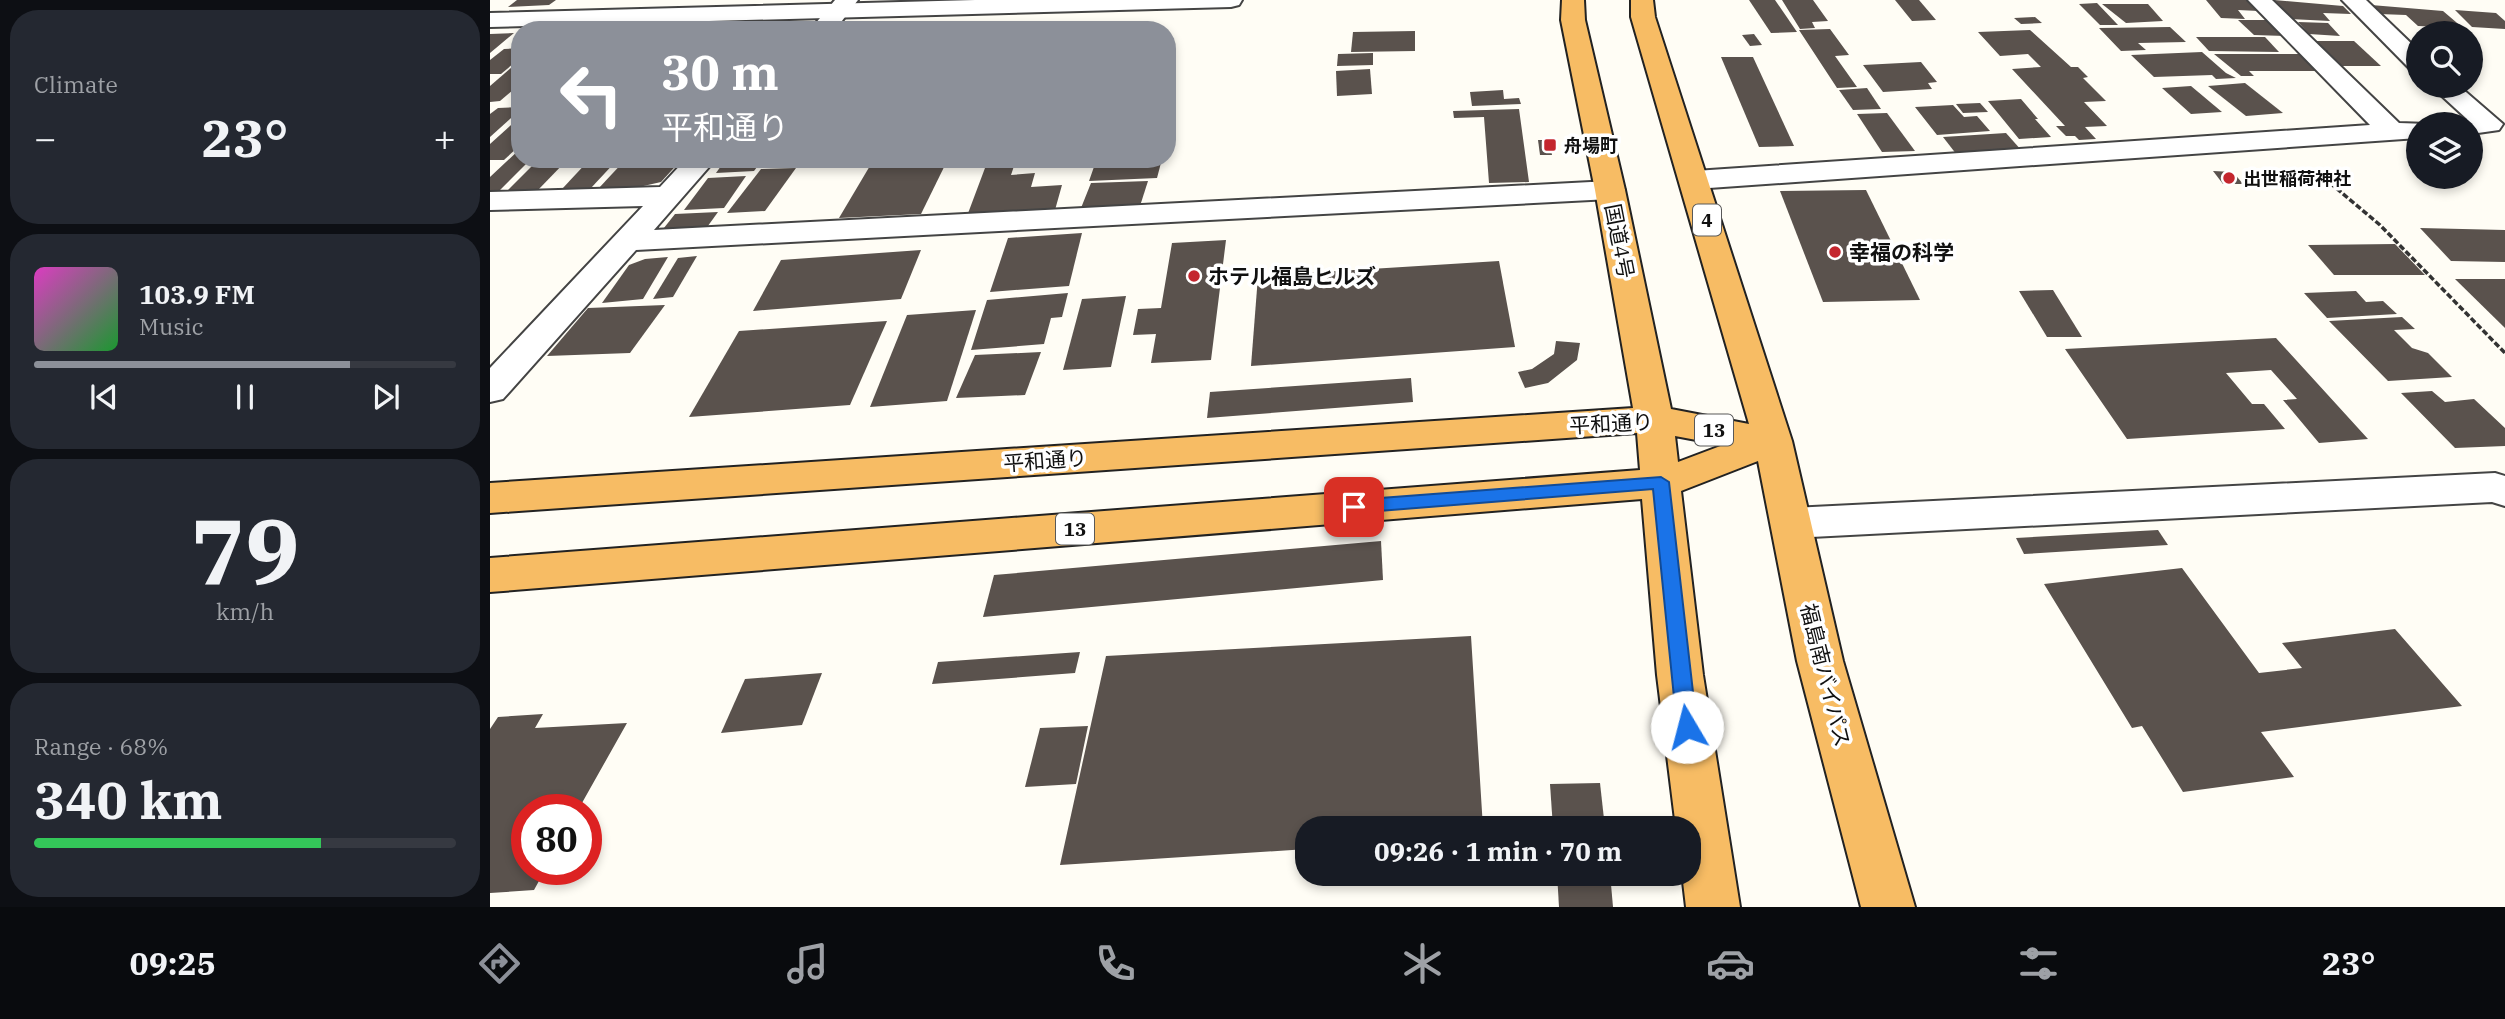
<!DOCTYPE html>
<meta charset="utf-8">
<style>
body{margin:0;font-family:"IBM Plex Serif","Noto Sans JP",serif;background:#242831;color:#f1f3f6;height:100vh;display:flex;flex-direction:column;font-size:26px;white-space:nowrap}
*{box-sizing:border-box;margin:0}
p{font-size:23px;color:#9ea1a6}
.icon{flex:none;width:38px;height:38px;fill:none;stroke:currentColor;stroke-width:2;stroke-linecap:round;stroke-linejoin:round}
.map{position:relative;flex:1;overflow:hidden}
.side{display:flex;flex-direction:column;gap:10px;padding:10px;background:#0d0f14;width:490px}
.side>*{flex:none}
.hud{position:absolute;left:21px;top:21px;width:665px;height:147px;border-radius:28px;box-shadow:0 4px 10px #0003;background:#8c9099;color:#fff;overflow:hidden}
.controls{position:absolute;left:1916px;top:21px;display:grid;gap:14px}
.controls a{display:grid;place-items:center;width:77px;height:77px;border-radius:50%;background:#171b24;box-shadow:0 4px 10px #0003;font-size:35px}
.speed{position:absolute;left:21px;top:794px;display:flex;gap:14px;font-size:35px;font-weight:700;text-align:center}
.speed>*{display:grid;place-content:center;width:91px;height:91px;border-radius:50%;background:#171b24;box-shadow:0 4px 10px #0003;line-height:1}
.speed .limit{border:10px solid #d22;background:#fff;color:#111}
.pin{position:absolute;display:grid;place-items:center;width:60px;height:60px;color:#fff;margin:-30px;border-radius:14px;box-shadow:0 4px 10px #0006}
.me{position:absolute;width:77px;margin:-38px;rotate:352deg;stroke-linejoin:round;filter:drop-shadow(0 0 5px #0008)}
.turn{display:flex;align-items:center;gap:24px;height:147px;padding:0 35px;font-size:32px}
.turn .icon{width:91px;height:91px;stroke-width:2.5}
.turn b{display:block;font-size:49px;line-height:60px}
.big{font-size:52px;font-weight:800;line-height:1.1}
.side .card{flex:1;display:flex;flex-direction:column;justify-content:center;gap:10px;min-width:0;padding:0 24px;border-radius:28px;background:#242831}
.side .dial{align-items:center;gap:0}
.dial b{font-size:91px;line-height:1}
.song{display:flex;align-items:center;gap:21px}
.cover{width:84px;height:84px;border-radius:10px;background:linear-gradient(135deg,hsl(310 70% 55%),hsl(130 70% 35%))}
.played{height:7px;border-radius:4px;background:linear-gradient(90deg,#8c9099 75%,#363941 75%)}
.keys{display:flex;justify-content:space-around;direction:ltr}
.heat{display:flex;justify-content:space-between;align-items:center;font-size:38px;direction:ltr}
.charge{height:10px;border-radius:5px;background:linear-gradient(90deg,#34c759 68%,#363941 0)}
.trip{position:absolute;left:805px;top:816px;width:406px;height:70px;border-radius:28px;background:#171b24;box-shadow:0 4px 10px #0003;font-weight:800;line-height:70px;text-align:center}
.tab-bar{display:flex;height:112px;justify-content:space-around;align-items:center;background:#090b0e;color:#9ea1a6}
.tab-bar .icon{width:49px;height:49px}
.tab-bar .on{color:#8c9099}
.tab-bar b{font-size:32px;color:#f1f3f6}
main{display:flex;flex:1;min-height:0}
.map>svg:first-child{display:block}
</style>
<main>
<section class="side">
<div class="card"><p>Climate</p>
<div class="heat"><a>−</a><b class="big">23°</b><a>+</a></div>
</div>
<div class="card">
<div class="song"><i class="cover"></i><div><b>103.9 FM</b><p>Music</p></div></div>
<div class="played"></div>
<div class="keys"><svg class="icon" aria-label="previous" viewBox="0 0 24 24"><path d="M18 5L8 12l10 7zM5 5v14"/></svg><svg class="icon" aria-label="pause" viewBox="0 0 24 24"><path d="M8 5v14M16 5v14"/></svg><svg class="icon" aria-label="next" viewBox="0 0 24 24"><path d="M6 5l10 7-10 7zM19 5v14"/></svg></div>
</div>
<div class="card dial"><b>79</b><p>km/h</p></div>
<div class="card"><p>Range · 68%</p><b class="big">340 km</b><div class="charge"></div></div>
</section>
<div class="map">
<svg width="2015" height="907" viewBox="0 0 2015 907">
<rect width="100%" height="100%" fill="#fffdf5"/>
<g fill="#5a524d">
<polygon points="27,0 66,0 59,5 18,7"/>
<polygon points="1259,0 1285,0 1307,32 1281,33"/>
<polygon points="1292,0 1323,0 1338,21 1322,22 1325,28 1310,29"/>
<polygon points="1405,0 1429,0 1446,20 1422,21"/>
<polygon points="1716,0 1759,0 1769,11 1748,10 1755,19 1731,18"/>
<polygon points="1784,0 1853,6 1861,14 1833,13 1840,21 1800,19"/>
<polygon points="1607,3 1628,25 1610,25 1589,4"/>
<polygon points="1612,4 1658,4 1673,21 1636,23"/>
<polygon points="1881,5 1953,11 1973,28 1928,26 1916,15 1889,14"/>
<polygon points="1965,10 2006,13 2015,21 2015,29 1982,27"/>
<polygon points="1545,17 1552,23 1531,24 1524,18"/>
<polygon points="1748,20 1778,20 1795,36 1764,35"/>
<polygon points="1808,22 1838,23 1850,36 1819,34"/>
<polygon points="378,25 375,30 345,30 347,27"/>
<polygon points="1680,27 1696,42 1648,43 1656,50 1631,51 1609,28"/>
<polygon points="1340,29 1359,55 1345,56 1367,87 1347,88 1309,30"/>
<polygon points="1540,30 1581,67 1588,67 1598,77 1593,78 1616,101 1594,102 1617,126 1595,127 1606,139 1589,140 1585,136 1576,136 1566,126 1575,126 1522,69 1551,67 1538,54 1510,56 1488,32"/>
<polygon points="925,31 925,51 861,52 863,32"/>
<polygon points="24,33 0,53 0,34"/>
<polygon points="1264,34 1272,45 1260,46 1252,35"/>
<polygon points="1706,37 1775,37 1789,52 1719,51"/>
<polygon points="1826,41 1864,41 1891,66 1852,66"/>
<polygon points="30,48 30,58 11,74 0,74 0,60 14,49"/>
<polygon points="1712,52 1736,73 1746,78 1726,79 1722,75 1664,77 1641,55"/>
<polygon points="883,53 883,65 847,66 848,54"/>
<polygon points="1724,54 1810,54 1830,71 1759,71 1764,76 1751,76"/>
<polygon points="1231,57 1263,57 1304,146 1269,147"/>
<polygon points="30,60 30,84 10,101 0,102 0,86"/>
<polygon points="1431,62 1447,82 1438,83 1442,89 1393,92 1373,65"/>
<polygon points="880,69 882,94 847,96 846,71"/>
<polygon points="1755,83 1793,113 1756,116 1718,86"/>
<polygon points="1701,86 1732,112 1701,114 1672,88"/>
<polygon points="1377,88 1391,109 1363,110 1349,90"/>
<polygon points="1013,90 1014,99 1029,98 1031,104 982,106 980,92"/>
<polygon points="1531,99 1548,119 1545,119 1561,137 1529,139 1498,101"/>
<polygon points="1490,103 1498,112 1473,113 1466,104"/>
<polygon points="1463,105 1474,117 1487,116 1500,131 1447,135 1425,107"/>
<polygon points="30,107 30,110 0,137 0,114 8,108"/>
<polygon points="1029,109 1039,182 999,183 994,117 964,118 963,111"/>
<polygon points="1397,113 1425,151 1392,152 1367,114"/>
<polygon points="30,117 30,145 14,160 0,160 0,144"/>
<polygon points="1516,133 1532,151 1467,155 1453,137"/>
<polygon points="1048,140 1059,140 1062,155 1050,155"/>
<polygon points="30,149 30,159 41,159 7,193 0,193 0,177"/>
<polygon points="49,159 78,159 47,191 16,192"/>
<polygon points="100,159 128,159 101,188 72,189"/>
<polygon points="136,159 192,159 171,182 149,187 108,189"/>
<polygon points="236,159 273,159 264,171 226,173"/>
<polygon points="384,159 458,159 431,214 349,218"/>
<polygon points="628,159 672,159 667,178 599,181 605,164 627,163"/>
<polygon points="524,166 521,175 545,173 541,187 572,185 565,210 477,216 495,168"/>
<polygon points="306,168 275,211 237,213 271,169"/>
<polygon points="1723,171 1743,172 1753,184 1733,184"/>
<polygon points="256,176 234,208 194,210 218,178"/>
<polygon points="658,181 650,206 591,208 601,183"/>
<polygon points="1376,190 1430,300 1333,302 1290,191"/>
<polygon points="228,212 215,230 170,233 185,214"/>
<polygon points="1930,228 2015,230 2015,262 1961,261"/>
<polygon points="592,233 579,286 500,292 518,238"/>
<polygon points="736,240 721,360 661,363 666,334 643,335 648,309 671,308 682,243"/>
<polygon points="1905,244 1935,275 1844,275 1818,245"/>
<polygon points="431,250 411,299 263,311 291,260"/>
<polygon points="207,256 183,297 163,299 188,258"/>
<polygon points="178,257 153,299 112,303 139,265 155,259"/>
<polygon points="1009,261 1025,347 761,366 768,276"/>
<polygon points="1965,279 2015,279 2015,328"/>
<polygon points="1563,290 1592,337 1557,337 1529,291"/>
<polygon points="1866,291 1876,302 1893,301 1907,314 1837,318 1814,293"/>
<polygon points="578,293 572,317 561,318 554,344 481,350 497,300"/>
<polygon points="636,296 621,367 573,370 592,299"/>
<polygon points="175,305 140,353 57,356 98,308"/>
<polygon points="486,310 457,401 380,407 417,315"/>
<polygon points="1912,317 1925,329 1904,330 1922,348 1938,353 1962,377 1898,381 1839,321"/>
<polygon points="397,321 360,405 199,417 249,331"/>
<polygon points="1786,338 1878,439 1829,443 1793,400 1807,399 1781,370 1736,373 1762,404 1774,404 1795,429 1637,439 1575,349"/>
<polygon points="1066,341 1090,343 1087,360 1058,383 1035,388 1028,372 1042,369 1064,354"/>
<polygon points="551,352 535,395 466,398 485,355"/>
<polygon points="921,378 923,402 717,418 720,392"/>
<polygon points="1942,391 1955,402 1984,399 2015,428 2015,446 1965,448 1911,393"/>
<polygon points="1668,530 1678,545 1534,554 1526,538"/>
<polygon points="891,541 893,580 493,617 504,575"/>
<polygon points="1692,568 1769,673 1812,668 1792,643 1905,629 1972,706 1771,732 1804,777 1693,792 1652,726 1642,728 1554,584"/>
<polygon points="981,636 993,828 817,828 817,849 570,865 616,656"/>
<polygon points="590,652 585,673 442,684 448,662"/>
<polygon points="332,673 312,725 231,733 255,679"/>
<polygon points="53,714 45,728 137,723 88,810 37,810 37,870 55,870 44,890 0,893 0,729 8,717"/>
<polygon points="598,726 586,784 535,787 550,728"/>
<polygon points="1110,783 1115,828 1063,828 1060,784"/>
<polygon points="1067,873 1120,873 1123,907 1069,907"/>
</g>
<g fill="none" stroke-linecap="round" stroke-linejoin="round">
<g stroke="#444" stroke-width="4">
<g id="minor">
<polygon points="345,0 368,0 345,30 320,30"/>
<polygon points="1758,0 1782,0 1909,123 1938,124 1928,124 1928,138 1205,189 1195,186 1190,180 1195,174 1205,171 1880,125"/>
<polygon points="1852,0 1876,0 1928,50 1928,70 1919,68"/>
<polygon points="1941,86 1969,86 2013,124 2009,130 1981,134 1981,124 1969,124 1977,119"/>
<polygon points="196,159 226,159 164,230 1120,181 1130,184 1135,190 1130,196 1120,199 146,250 13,399 0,402 0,368 153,206 0,210 0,192 170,187"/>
<polygon points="2005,473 2015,476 2015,506 2002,502 1302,538 1288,534 1282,523 1288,512 1302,508"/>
</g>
</g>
<g stroke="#444" stroke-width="4">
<polygon id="tertiary" points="485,0 752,0 749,5 741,7 0,27 0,13"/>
</g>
<g stroke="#222" stroke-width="4">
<path id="trunk" d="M1072,0H1094L1095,20L1135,190L1181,409L1259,424L1141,17V0H1163L1165,17L1302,441L1353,661L1425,907H1371L1307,661L1268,461L1191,491L1213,675L1250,907H1196L1192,873H1199V828H1186L1167,675L1152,499L0,592V558L1150,470L1147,433L0,513V483L1143,408L1105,190L1071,20ZM1185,436L1233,445L1188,462Z"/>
</g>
<polyline stroke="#333" stroke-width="3.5" stroke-dasharray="6 2.5" stroke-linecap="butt" points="1827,172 1890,225 2015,353"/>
<use href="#minor" fill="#fff" fill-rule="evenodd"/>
<use href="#tertiary" fill="#fff" fill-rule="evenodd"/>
<use href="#trunk" fill="#f7bc64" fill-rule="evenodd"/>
</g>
<polygon fill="#1a73e8" stroke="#114b97" stroke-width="2" points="1171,477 1179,482 1207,727 1204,733 1197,735 1190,733 1187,727 1163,489 864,513 856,507 864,500"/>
<g fill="#c4262e" stroke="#fff" stroke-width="2.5">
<rect x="1053" y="138" width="14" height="14" rx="3.5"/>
<circle cx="1739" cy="178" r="7"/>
<circle cx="1345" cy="252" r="7"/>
<circle cx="704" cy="276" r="7"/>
</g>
<g text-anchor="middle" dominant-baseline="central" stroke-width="7" stroke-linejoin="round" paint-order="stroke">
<g font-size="18" font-weight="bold" fill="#111" stroke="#fff" text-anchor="start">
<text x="1074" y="145">舟場町</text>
<text x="1753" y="178">出世稲荷神社</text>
</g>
<g fill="#fff" stroke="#585858" stroke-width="2">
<rect x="1203" y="204.5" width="28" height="31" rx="5"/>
<rect x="1205" y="414.5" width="38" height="31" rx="5"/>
<rect x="566" y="513.5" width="38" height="31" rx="5"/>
</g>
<g font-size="19" font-weight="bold" fill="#111">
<text x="1217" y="220">4</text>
<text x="1224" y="430">13</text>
<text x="585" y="529">13</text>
</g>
<g font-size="21" fill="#111" stroke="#fff">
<text transform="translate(1130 241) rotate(79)">国道4号</text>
<text transform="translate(1121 423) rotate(-3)">平和通り</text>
<text transform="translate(555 460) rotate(-4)">平和通り</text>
<text transform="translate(1336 675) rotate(76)">福島南バイパス</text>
</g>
<g font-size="21" font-weight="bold" fill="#111" stroke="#fff" text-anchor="start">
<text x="1359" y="252">幸福の科学</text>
<text x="718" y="276">ホテル福島ヒルズ</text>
</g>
</g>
</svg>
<div class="controls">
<a><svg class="icon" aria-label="search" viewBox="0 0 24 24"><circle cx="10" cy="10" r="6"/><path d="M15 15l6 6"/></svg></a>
<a><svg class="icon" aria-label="layers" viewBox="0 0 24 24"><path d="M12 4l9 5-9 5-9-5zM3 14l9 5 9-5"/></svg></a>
</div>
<div class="speed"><div class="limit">80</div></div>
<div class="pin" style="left:864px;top:507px;background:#d93025"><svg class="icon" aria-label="arrive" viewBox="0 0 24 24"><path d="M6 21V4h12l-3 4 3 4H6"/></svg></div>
<svg class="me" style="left:1197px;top:727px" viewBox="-20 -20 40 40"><circle r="19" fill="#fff"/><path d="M0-13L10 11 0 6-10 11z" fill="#1a73e8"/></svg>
<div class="trip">09:26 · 1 min · 70 m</div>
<div class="hud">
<div class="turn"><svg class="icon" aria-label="left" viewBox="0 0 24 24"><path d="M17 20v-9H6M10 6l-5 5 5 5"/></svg><div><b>30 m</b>平和通り</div></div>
</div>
</div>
</main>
<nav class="tab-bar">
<b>09:25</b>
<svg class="icon on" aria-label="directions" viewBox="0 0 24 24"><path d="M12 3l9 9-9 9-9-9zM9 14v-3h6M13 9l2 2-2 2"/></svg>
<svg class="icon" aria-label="music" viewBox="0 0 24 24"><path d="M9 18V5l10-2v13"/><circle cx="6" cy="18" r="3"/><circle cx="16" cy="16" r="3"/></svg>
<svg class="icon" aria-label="phone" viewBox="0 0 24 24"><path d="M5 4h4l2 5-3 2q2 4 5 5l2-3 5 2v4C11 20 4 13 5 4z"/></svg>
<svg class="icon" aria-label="climate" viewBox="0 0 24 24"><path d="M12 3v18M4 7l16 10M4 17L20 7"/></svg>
<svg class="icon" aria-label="car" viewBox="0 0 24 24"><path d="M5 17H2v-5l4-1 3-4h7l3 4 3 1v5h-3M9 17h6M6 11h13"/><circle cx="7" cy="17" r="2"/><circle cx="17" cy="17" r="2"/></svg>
<svg class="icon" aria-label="filters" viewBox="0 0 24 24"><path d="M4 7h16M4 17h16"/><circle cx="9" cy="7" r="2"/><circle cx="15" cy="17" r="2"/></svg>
<b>23°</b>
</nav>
